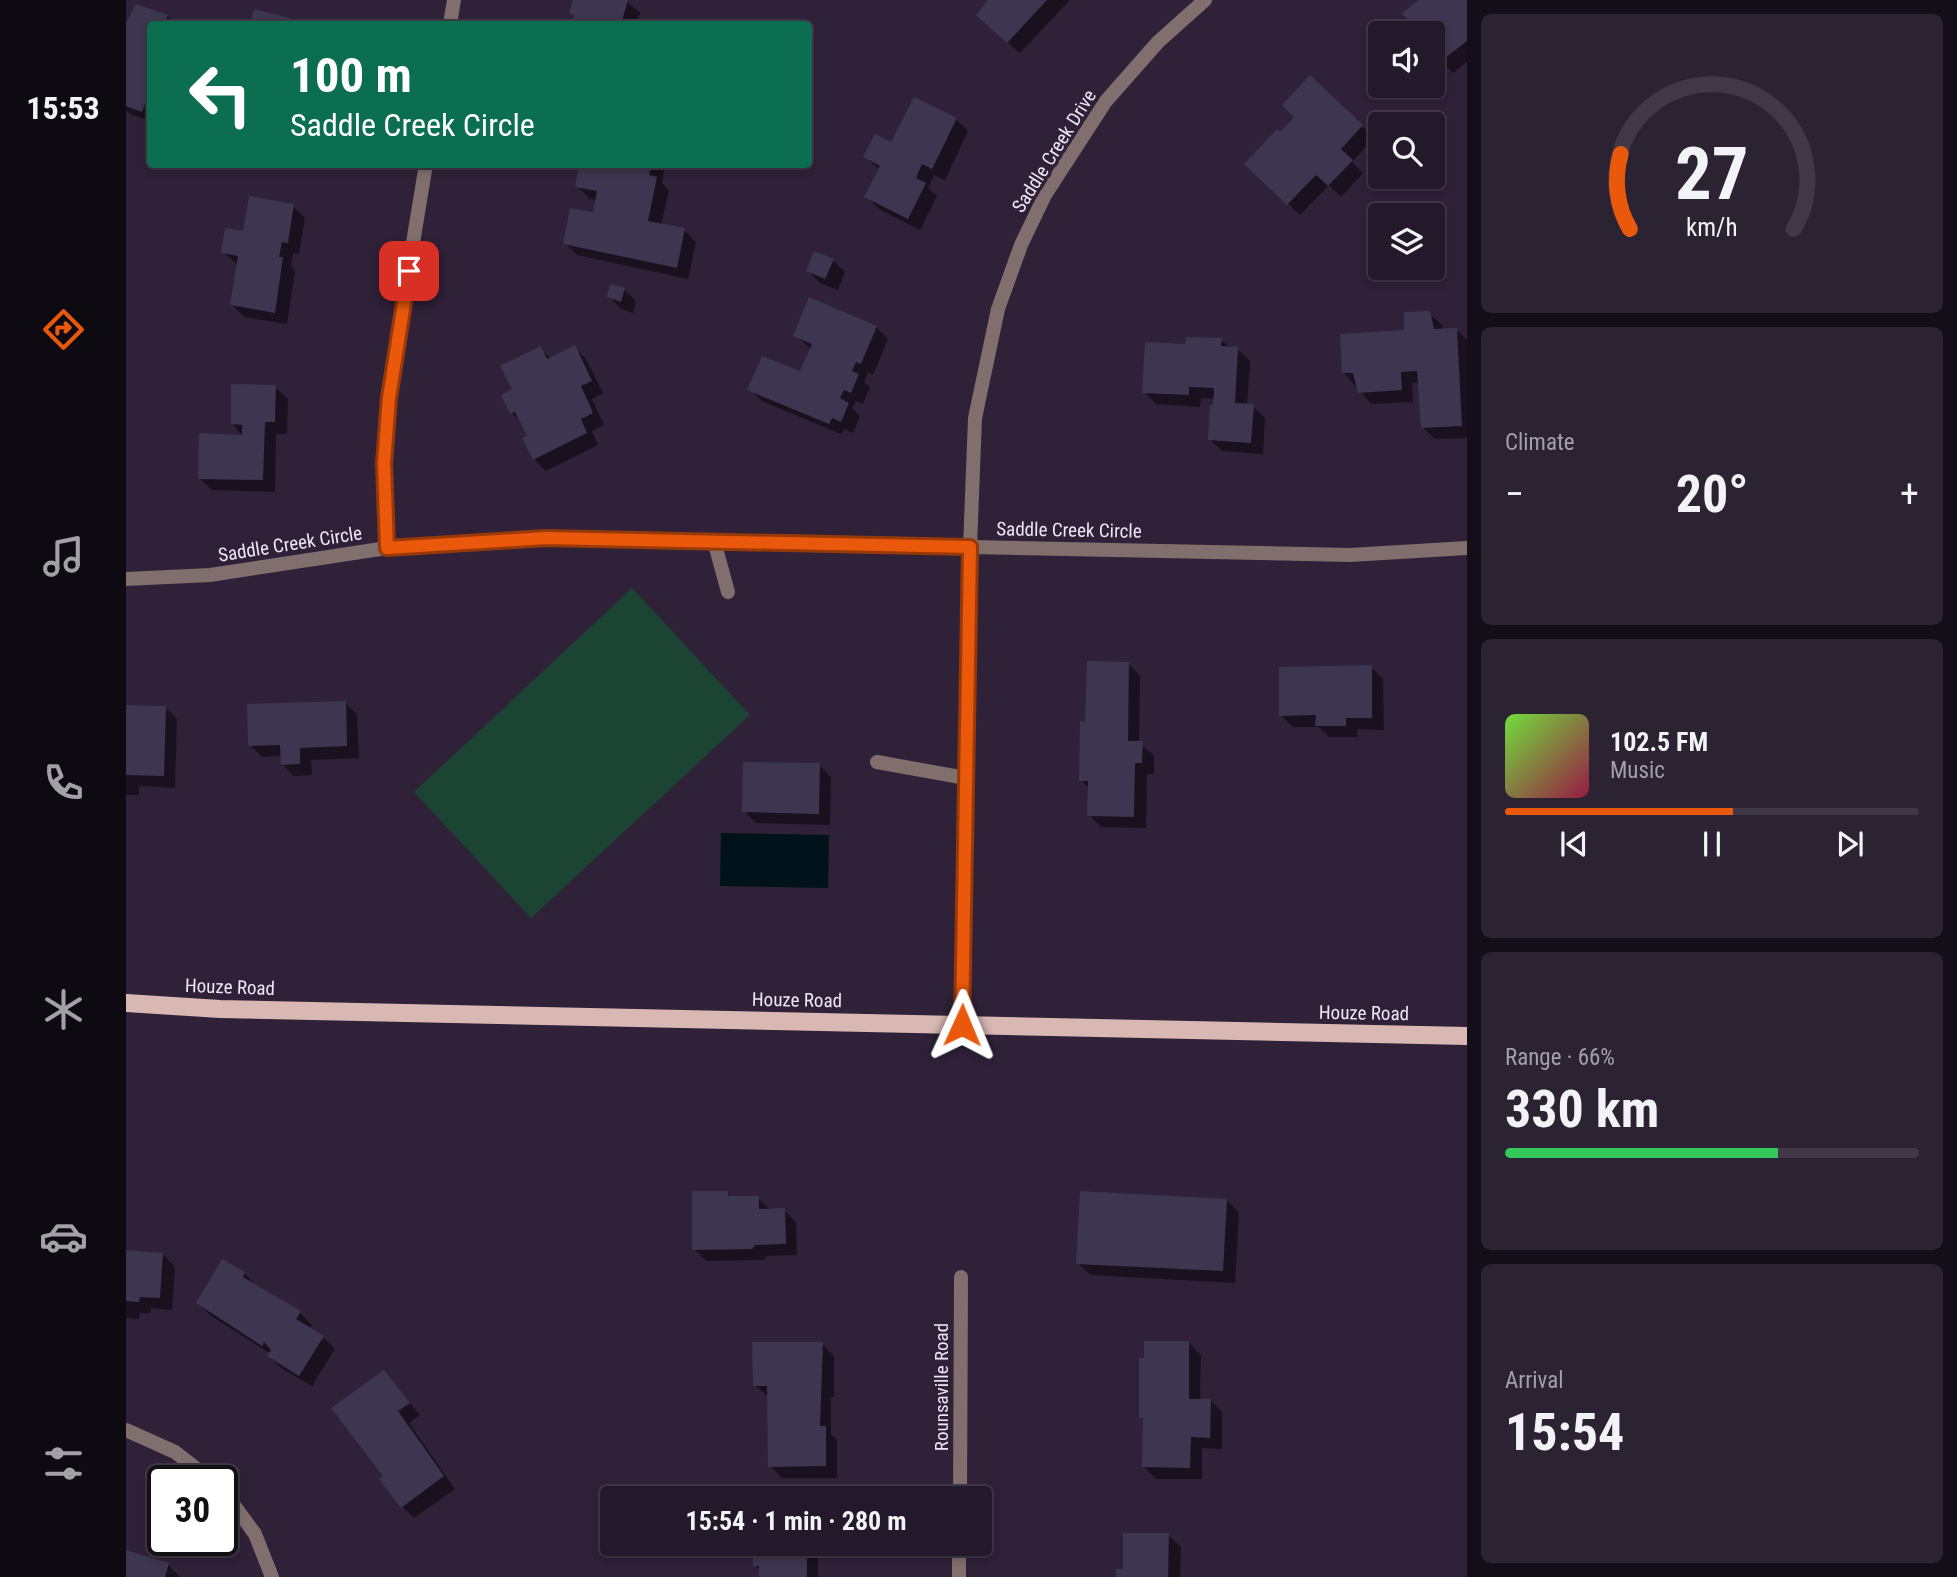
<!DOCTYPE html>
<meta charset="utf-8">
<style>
body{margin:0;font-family:"Roboto Condensed",sans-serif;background:#2b2232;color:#f1f3f6;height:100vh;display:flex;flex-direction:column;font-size:26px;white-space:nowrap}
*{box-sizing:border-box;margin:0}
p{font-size:23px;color:#a3a0a8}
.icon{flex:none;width:38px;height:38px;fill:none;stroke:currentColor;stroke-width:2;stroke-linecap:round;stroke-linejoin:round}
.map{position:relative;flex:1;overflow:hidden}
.details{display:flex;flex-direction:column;gap:14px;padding:14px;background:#130e17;width:490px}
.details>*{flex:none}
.top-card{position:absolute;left:21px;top:21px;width:665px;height:147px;border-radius:7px;box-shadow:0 4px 10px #0003,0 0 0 2px #403847;background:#0b6e4f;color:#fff;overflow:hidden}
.buttons{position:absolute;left:1242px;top:21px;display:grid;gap:14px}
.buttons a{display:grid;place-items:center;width:77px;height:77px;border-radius:7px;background:#23192a;box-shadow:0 4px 10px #0003,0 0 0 2px #403847;font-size:35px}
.speed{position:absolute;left:21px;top:1465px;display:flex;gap:14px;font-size:35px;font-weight:700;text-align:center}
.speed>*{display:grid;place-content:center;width:91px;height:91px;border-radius:50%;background:#23192a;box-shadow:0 4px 10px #0003,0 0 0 2px #403847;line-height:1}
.speed .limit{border:4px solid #111;border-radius:10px;background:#fff;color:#111}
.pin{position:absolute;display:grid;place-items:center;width:60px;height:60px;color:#fff;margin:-30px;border-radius:14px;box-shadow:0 4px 10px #0006}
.me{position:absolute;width:77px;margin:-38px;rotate:1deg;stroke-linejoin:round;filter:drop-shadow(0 0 5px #0008)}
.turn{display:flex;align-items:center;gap:24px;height:147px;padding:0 28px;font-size:32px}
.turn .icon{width:91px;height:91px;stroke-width:2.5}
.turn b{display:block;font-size:49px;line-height:60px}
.big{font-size:52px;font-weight:700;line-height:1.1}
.details .widget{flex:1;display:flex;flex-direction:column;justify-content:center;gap:10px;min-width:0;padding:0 24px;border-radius:10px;background:#2b2232}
.details .dial{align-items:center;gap:0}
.dial svg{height:182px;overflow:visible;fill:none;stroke:#403847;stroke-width:7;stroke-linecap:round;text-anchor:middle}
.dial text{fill:#f1f3f6;stroke:none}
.song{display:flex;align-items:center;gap:21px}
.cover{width:84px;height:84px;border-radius:10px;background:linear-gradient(135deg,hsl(100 70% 55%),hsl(340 70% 35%))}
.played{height:7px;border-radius:4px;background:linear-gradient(90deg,#ea580c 55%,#403847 55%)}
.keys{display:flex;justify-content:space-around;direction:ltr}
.heat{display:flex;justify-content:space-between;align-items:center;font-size:38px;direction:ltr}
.charge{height:10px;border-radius:5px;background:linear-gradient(90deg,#34c759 66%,#403847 0)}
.trip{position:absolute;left:474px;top:1486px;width:392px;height:70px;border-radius:7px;background:#23192a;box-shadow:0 4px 10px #0003,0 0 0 2px #403847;font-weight:700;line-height:70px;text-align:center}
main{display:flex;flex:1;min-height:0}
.menu{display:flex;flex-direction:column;width:126px;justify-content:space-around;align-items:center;background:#0e0a11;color:#a3a0a8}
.menu .icon{width:49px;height:49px}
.menu .on{color:#ea580c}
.menu b{font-size:32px;color:#f1f3f6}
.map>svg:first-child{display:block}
</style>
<main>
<nav class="menu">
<b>15:53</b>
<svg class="icon on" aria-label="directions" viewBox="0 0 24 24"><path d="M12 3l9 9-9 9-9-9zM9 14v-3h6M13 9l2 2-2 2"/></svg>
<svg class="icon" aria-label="music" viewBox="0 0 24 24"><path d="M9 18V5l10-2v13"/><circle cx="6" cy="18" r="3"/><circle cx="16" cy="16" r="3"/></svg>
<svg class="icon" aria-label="phone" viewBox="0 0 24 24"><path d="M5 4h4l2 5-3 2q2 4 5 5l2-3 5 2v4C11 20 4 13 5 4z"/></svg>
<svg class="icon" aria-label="climate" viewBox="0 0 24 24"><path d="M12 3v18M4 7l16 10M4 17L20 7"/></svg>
<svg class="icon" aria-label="car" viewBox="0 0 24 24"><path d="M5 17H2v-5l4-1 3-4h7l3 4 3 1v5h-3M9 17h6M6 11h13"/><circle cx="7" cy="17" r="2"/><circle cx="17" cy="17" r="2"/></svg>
<svg class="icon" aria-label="filters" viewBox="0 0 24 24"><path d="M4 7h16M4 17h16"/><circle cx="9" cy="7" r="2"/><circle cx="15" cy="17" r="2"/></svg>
</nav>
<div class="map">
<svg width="1341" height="1577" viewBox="0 0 1341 1577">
<rect width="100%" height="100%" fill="#2f2138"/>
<polygon fill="#1b4433" points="506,588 624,715 405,918 288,792"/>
<polygon fill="#00121a" points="595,833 703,835 702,888 594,886"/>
<g fill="#0007">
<polygon points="449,0 499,0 514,13 510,24 447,24 449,16 445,12"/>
<polygon points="865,0 944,0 894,53 864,27"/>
<polygon points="1296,0 1341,0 1341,62 1327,73 1315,61 1307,33 1294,33 1279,14"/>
<polygon points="129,11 183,24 126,24"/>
<polygon points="41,16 49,24 24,24 24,121 4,114 0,110 0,27"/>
<polygon points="1184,78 1248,138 1226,162 1237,173 1215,197 1203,185 1174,215 1121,164 1170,117"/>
<polygon points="788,99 830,119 842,131 819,180 808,175 802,188 811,196 794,230 753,209 741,197 754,170 739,157 766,144"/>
<polygon points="455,164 535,164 538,168 536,183 543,190 535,225 558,230 570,242 562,279 451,255 439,243 468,214 471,200 463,198 451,186"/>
<polygon points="167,206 179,218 173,254 167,253 165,267 169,271 161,324 118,317 105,304 112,265 97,252 118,233"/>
<polygon points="707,260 719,272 712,290 694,283 682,271"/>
<polygon points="498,289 510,301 507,313 495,309 483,296"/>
<polygon points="1303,313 1316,325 1317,330 1330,329 1341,340 1341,438 1309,439 1296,427 1294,383 1286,383 1287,402 1245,404 1218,373 1280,332"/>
<polygon points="750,327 762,339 747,375 742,372 738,382 744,387 737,404 730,401 726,408 734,416 727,433 718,429 715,434 636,401 624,389 675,374 685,349 669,335"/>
<polygon points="1095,340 1104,348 1111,349 1124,361 1121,405 1127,406 1139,418 1137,454 1096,451 1084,439 1089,399 1075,398 1074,407 1030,404 1018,392 1061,346"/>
<polygon points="448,347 460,359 477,393 466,399 478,425 466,431 472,445 420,471 408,459 403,437 397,424 386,413 389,390 414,348 425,359"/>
<polygon points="149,387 162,399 161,434 150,434 149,492 86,490 73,478 117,437 107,424"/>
<polygon points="1002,663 1014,676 1013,743 1028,755 1028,774 1021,774 1020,828 975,827 963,815 963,788 955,780 961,723"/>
<polygon points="1245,667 1257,679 1258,730 1231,729 1232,737 1203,737 1193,727 1167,727 1155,715"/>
<polygon points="219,702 231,715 233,758 185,760 186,775 168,776 156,764 156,756 136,757 124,745"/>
<polygon points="0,706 39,707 51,719 49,788 13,786 13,795 0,795"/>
<polygon points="693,765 705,777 704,825 630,823 618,811"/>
<polygon points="601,1193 606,1198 632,1198 644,1210 658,1210 670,1222 671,1255 641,1256 638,1260 580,1261 568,1249"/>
<polygon points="1100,1200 1113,1212 1109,1283 964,1275 952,1263"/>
<polygon points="0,1252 37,1254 49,1267 46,1310 25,1308 25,1313 14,1313 13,1319 0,1318"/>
<polygon points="118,1273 130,1285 174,1313 186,1325 183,1329 197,1337 209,1349 186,1386 155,1368 143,1356 145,1354 84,1315 72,1303"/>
<polygon points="1063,1343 1075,1355 1074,1400 1084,1400 1096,1412 1096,1449 1076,1448 1076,1479 1030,1479 1018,1467 1018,1421 1015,1417"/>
<polygon points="696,1344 708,1356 708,1397 705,1397 705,1434 711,1440 711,1478 656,1478 644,1466 643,1397 628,1385"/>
<polygon points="258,1372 294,1415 283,1423 329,1489 288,1518 276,1506 260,1476"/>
<polygon points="1042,1535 1055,1547 1054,1577 992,1577"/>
<polygon points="629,1544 692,1544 692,1577 635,1577 635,1571 629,1565"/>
<polygon points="0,1552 42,1565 54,1577 0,1577"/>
</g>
<g fill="#3d3650">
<polygon points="447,0 502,0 495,24 445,24 448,15 443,13"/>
<polygon points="862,0 921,0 881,43 850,15"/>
<polygon points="1293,0 1341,0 1341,41 1314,62 1307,53 1307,33 1292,33 1276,13"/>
<polygon points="10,4 42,15 38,24 24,24 24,90 16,112 0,106 0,23"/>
<polygon points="128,9 186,24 124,24"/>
<polygon points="1184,75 1237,125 1215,149 1227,160 1202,186 1190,175 1161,205 1118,164 1151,129 1154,132 1168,117 1156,105"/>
<polygon points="788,97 831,118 806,169 796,164 790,178 800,183 782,219 738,197 754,166 737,157 749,134 765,142"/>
<polygon points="453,164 525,164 523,175 531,177 522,221 559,228 551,268 437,244 444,208 467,212 471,191 449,187"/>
<polygon points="123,196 168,204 162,243 156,242 153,257 157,257 149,313 104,305 112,256 95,253 99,228 117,231"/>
<polygon points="688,251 708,259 699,279 680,271"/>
<polygon points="484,284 499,288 495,302 481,297"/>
<polygon points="683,297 751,326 735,364 730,362 726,371 733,374 725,393 718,390 714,398 723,403 715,422 706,418 703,424 621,390 636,356 674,371 686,344 667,336"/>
<polygon points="1304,311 1308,329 1331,328 1336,426 1295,428 1291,371 1275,372 1276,390 1232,393 1227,373 1216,373 1214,334 1278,330 1278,312"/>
<polygon points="1060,337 1096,338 1095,346 1112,347 1109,403 1128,404 1125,443 1082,440 1084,405 1087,405 1088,388 1063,387 1063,395 1016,393 1019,342 1059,344"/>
<polygon points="449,345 466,381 455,386 467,413 455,419 461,433 407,460 396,438 401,436 389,412 384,414 375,395 386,389 374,366 415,346 421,359"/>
<polygon points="105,384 150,385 149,422 139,422 137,480 72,479 73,433 116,435 116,425 105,424"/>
<polygon points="961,661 1003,662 1002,741 1017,741 1016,763 1009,763 1008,817 961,816 962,781 953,781 954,721 959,722"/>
<polygon points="1246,665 1246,718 1220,718 1220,726 1189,726 1190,715 1153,716 1153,667"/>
<polygon points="220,701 221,746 174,748 174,764 155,765 154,745 122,746 121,704"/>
<polygon points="0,705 40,706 38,776 0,775"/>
<polygon points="617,762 694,763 693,814 616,812"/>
<polygon points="566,1191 602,1191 602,1196 633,1196 633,1209 659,1208 660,1244 629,1245 626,1249 566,1250"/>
<polygon points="954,1191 1101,1199 1097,1271 950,1264"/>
<polygon points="0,1250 37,1253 34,1298 14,1297 13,1302 0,1301"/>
<polygon points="96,1259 119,1272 117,1277 175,1311 170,1319 198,1336 173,1376 141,1356 145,1350 138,1342 136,1346 70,1303"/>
<polygon points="1018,1341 1063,1341 1063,1399 1085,1399 1084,1438 1065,1437 1064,1468 1016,1467 1017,1418 1013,1418 1013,1358 1018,1358"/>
<polygon points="626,1342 697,1342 694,1426 700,1426 700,1466 642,1467 641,1386 627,1386"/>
<polygon points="258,1370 284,1403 272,1411 318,1476 275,1508 253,1479 257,1476 205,1408"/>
<polygon points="997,1533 1043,1533 1042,1577 990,1577 990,1569 997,1569"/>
<polygon points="627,1544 681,1544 681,1577 633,1577 633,1566 627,1566"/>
<polygon points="0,1550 43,1563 39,1577 0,1577"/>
</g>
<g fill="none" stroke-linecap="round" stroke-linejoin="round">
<g stroke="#806f6d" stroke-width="14">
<polyline points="588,541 602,592"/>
<polyline points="751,762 840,778"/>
</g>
<g stroke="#806f6d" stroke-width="14">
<polyline points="324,24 328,0"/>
<polyline points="261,548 258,462 265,377 300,164"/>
<polyline points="0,579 84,575 261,548 420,538 1224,555 1341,548"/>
<polyline points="836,1025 844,547 849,418 872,309 895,245 919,195 980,101 1032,42 1079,0"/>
<polyline points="0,1430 49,1452 85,1480"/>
<polyline points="96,1489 129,1534 146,1577"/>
<polyline points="834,1498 835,1277"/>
<polyline points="833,1577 833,1544"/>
</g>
<polyline stroke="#d9b8b3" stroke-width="18" points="0,1003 94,1009 1341,1036"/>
</g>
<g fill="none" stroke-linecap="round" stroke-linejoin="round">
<g stroke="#983908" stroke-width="18">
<polyline id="route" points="283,271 263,398 258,463 261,548 420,538 844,547 836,1025"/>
</g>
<use href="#route" stroke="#ea580c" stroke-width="12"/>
</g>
<g text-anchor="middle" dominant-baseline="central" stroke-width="7" stroke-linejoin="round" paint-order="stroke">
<g font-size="19" fill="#eee6f5" stroke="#2f2138">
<text transform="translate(928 151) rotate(-58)">Saddle Creek Drive</text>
<text transform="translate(943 530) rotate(1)">Saddle Creek Circle</text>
<text transform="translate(164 544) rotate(-9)">Saddle Creek Circle</text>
<text transform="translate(104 987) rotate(2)">Houze Road</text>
<text transform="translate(671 1000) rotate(1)">Houze Road</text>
<text transform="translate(1238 1013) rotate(1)">Houze Road</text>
<text transform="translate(815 1387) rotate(-90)">Rounsaville Road</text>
</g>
</g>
</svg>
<div class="buttons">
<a><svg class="icon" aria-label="sound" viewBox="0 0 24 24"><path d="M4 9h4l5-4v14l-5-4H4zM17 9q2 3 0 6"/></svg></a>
<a><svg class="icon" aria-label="search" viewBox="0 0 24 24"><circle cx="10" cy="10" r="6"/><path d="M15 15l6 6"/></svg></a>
<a><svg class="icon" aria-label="layers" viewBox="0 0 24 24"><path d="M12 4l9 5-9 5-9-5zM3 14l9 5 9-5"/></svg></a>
</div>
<div class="speed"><div class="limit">30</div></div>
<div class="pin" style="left:283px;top:271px;background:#d93025"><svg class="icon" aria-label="arrive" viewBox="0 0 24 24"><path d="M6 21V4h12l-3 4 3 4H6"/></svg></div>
<svg class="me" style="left:836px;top:1025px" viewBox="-20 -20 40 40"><path d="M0-17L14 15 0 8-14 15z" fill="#ea580c" stroke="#fff" stroke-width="4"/></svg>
<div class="trip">15:54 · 1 min · 280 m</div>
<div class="top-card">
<div class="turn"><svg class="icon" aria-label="left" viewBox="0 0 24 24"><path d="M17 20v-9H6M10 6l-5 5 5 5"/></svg><div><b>100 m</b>Saddle Creek Circle</div></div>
</div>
</div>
<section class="details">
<div class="widget dial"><svg viewBox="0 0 100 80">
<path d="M14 69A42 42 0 1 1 86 69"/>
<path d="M14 69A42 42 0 0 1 10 36" stroke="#ea580c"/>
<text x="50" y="56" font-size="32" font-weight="700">27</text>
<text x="50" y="72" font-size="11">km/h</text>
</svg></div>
<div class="widget"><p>Climate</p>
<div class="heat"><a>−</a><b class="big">20°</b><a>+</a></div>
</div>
<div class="widget">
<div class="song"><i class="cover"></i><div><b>102.5 FM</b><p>Music</p></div></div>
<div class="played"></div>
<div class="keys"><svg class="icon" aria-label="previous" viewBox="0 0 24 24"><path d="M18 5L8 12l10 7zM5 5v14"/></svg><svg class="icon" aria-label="pause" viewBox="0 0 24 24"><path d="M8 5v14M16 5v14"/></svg><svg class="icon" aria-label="next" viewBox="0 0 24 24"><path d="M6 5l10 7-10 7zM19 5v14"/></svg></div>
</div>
<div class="widget"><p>Range · 66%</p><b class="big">330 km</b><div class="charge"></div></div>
<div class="widget"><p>Arrival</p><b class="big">15:54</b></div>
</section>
</main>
